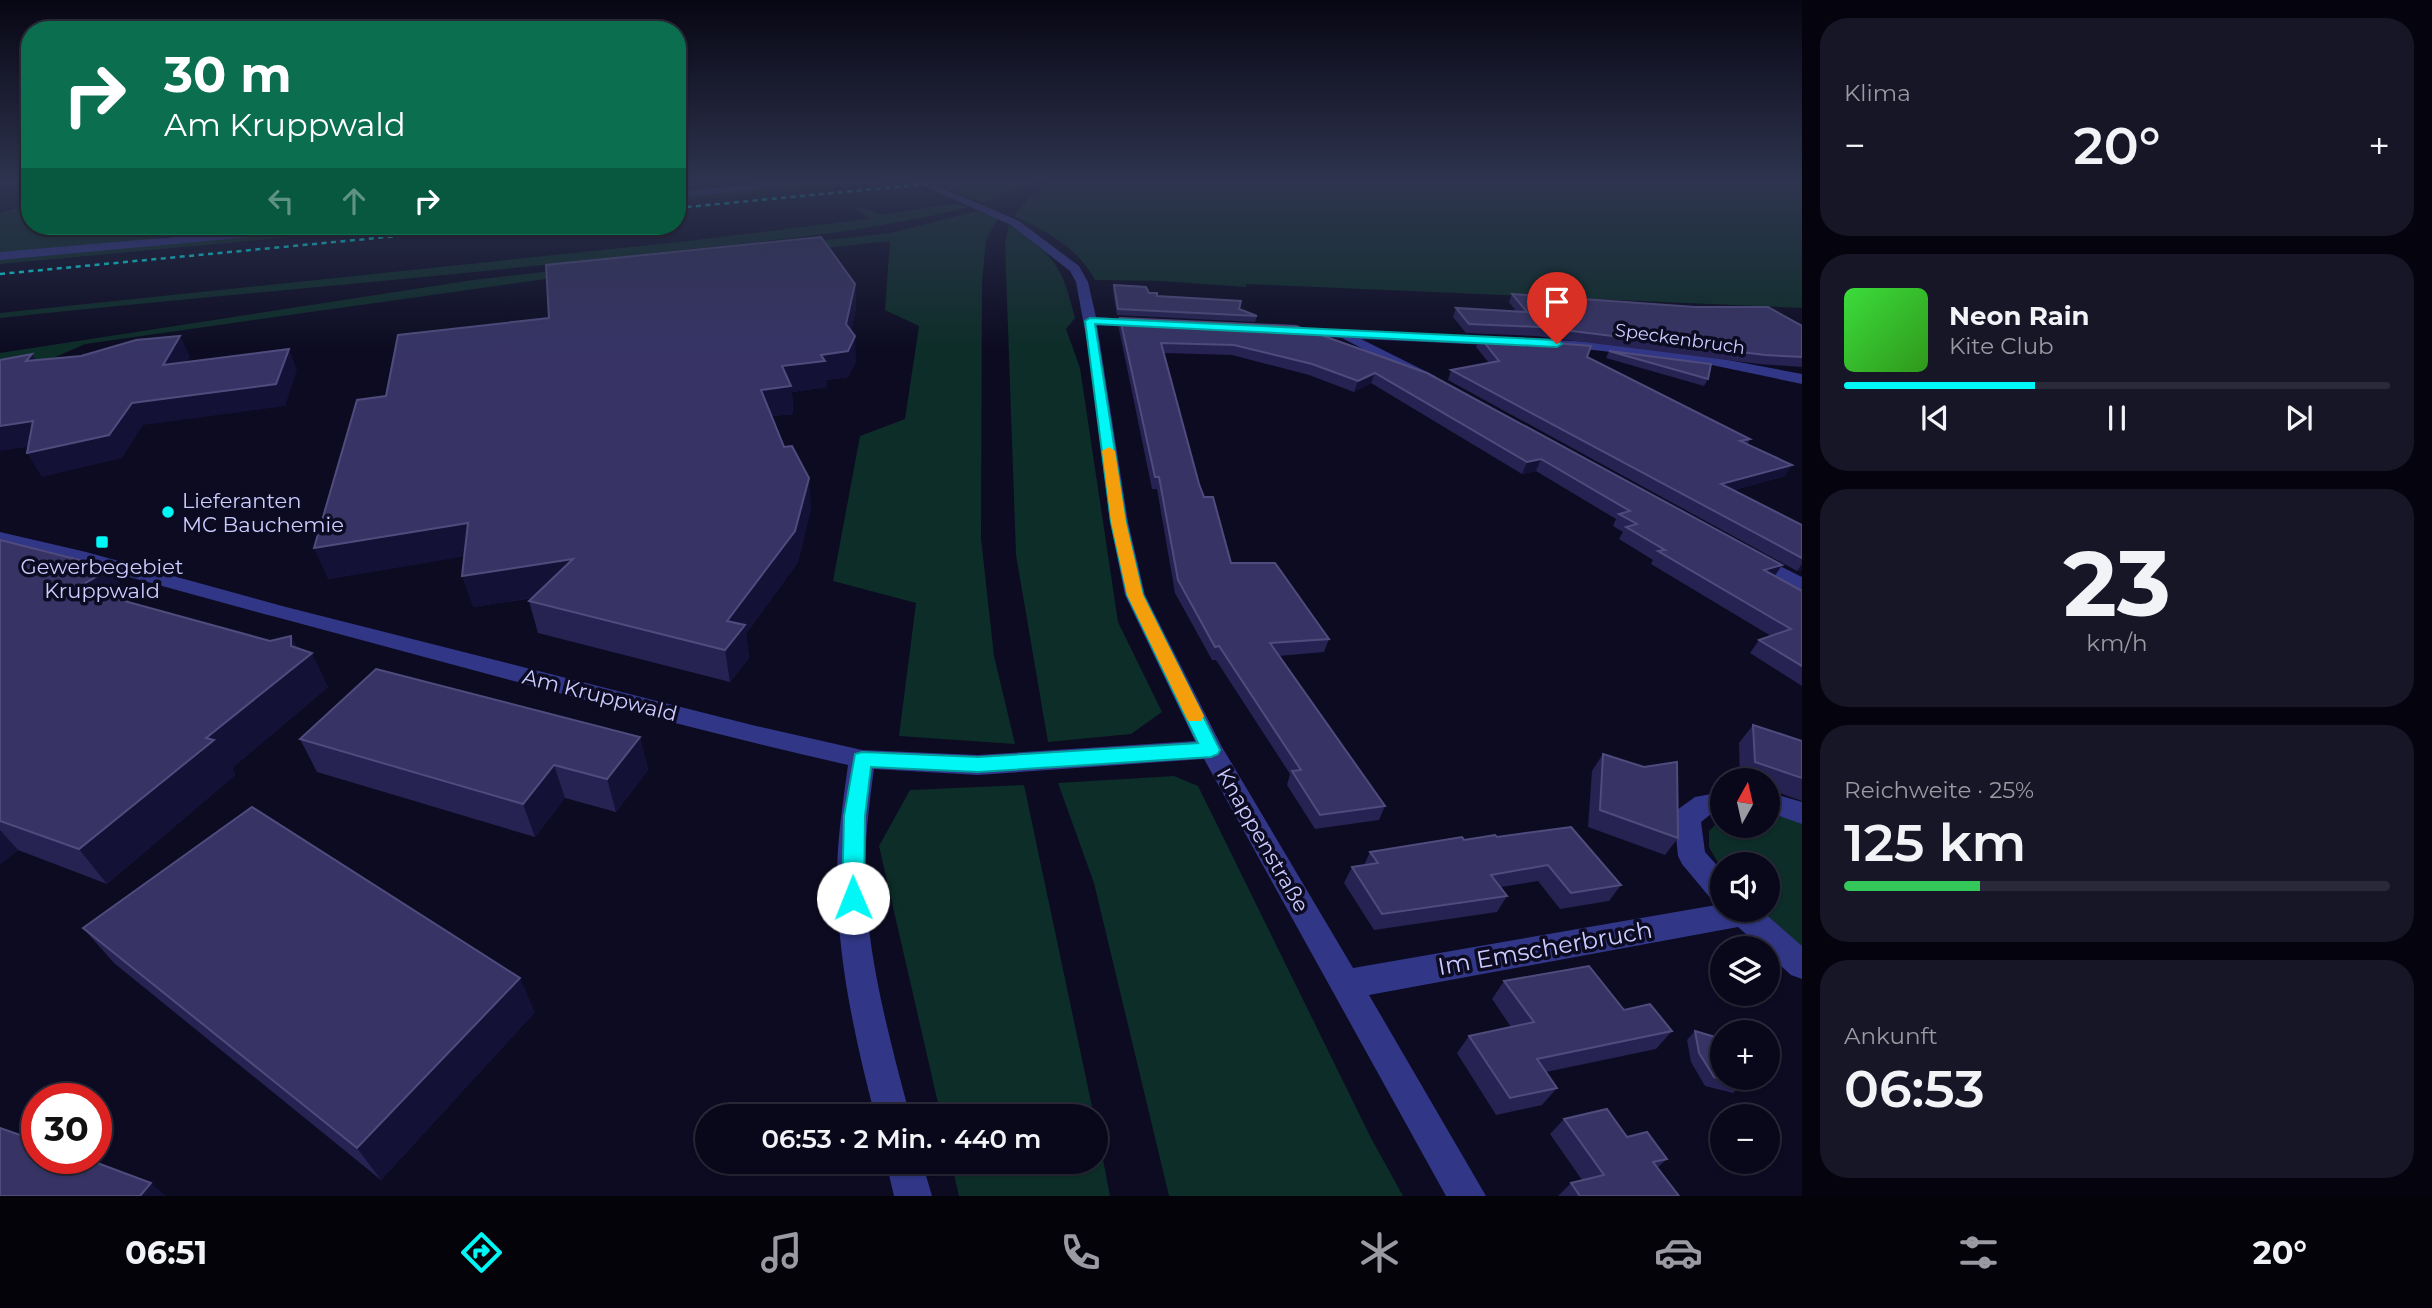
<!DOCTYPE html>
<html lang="de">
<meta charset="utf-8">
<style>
body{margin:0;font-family:Montserrat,sans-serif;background:#171627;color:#f1f3f6;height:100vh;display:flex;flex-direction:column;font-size:26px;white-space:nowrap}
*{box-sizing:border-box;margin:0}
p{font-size:23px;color:#999aa2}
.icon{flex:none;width:38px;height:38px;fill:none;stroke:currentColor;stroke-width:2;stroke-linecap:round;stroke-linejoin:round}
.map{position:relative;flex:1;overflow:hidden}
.drawer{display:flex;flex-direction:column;gap:18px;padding:18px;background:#05040e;width:630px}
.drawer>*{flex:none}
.top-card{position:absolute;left:21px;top:21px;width:665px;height:214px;border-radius:28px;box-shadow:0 2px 5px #0004,0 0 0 2px #292939;background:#0b6e4f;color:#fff;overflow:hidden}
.needle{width:46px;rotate:8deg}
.buttons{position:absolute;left:1710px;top:768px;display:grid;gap:14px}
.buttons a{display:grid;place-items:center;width:70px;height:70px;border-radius:50%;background:#09081a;box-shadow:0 2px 5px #0004,0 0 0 2px #292939;font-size:35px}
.speed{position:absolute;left:21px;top:1083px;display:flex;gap:14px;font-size:35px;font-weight:700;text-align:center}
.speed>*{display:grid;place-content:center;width:91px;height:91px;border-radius:50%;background:#09081a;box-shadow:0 2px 5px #0004,0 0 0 2px #292939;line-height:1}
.speed .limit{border:10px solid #d22;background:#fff;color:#111}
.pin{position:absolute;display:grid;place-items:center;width:60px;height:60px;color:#fff;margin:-72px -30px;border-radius:50% 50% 50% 0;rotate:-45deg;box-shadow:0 0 7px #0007}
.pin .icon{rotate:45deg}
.me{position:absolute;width:77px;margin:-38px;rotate:359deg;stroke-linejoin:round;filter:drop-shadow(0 0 5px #0008)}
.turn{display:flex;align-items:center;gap:24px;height:147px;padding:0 28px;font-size:32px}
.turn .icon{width:91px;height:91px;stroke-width:2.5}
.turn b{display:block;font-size:49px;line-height:60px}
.lanes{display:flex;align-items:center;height:66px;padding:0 28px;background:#0003;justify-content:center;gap:35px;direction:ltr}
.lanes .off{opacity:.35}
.big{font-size:52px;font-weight:600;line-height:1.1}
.drawer .tile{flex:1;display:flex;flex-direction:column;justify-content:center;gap:10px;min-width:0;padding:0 24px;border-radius:28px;background:#171627}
.drawer .dial{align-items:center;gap:0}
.dial b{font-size:91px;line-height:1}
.song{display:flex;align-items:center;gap:21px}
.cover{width:84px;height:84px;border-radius:10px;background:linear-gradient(135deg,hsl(120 70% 55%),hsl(110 70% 35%))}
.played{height:7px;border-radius:4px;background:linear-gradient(90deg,#00f7f5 35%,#292939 35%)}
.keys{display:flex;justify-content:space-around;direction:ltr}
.heat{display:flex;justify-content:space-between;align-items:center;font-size:38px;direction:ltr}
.charge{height:10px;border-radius:5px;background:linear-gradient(90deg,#34c759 25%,#292939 0)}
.trip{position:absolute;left:695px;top:1104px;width:413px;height:70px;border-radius:35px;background:#09081a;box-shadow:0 2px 5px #0004,0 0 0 2px #292939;font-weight:600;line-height:70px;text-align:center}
.tab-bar{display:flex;height:112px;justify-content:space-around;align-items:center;background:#04030a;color:#999aa2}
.tab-bar .icon{width:49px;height:49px}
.tab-bar .active{color:#00f7f5}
.tab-bar b{font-size:32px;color:#f1f3f6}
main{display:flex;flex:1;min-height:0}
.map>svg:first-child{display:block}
</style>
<main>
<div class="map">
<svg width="1802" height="1196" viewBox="0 0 1802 1196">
<rect width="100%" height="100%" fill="#0c0b22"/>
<g fill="#0d2d28">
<polygon points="809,182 883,182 677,201 677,196"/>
<polygon points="970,182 1033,182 983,203 941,185"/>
<path d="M1051,182H1802V308L1246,284V287L1161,281L1095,280C1078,248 1046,230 1014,216L1030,197Z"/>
<path d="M951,204L969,207C858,235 742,243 628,256C419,279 209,296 0,318V313L688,241L870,219L855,208H862L883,215Z"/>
<polygon points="30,205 30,226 181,226 159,239 0,253 0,213"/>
<polygon points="978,211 998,218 986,240 982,282 981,538 994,656 1015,744 899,736 916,603 833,581 860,436 905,419 919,326 885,310 890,241 559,277 85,344 51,359 0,366 0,353 473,280 890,233"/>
<path d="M1009,224C1055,258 1061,262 1075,318L1066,329L1080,368L1118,622L1162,712L1131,734L1048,742L1016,555L1005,243Z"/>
<polygon points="361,226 411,226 0,264 0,259"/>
<polygon points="1174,776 1198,786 1371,1138 1403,1196 1169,1196 1094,883 1058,783"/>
<polygon points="1024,785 1094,1116 941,1116 879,846 910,790"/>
<polygon points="1768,813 1802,822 1802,948 1761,910 1768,910 1768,864 1722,864 1722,870 1709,847 1709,831 1722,818 1722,826 1768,826"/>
<polygon points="1096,1123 1110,1196 959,1196 951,1162 1096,1162"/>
</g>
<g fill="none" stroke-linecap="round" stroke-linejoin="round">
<g fill="#313786" fill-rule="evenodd">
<polygon points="768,182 797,182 792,185 677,198 677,192"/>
<path d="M915,182H928L1019,221L1079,266L1088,282L1096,317L1147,320L1154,324L1147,328L1097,325L1128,522L1145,595L1222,747L1353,968L1722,904V910H1761L1802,946V979L1791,975L1768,954V948H1762L1738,927L1369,995L1486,1196H1446L1204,759L978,775L874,769C869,804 865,840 865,875C867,957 889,1037 910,1116H875C855,1039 837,958 837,878C837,840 843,802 848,765C656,721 466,668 276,617C184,593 93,565 0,544V532L86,552L286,607L752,725L862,750L978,755L1195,741L1125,595L1110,522L1090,358L1076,282L1070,271L1011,225Z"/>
<polygon points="303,226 342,226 337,229 0,260 0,252"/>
<polygon points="1288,327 1594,342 1707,356 1802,374 1802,384 1707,364 1594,350 1361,339 1435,376 1438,379 1435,382 1430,384 1342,338 1283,334 1283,328"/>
<polygon points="1752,552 1802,577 1802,591 1745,562 1742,558 1745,554"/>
<polygon points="1722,792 1722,812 1711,814 1701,822 1705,852 1722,871 1722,903 1712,900 1682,864 1678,856 1674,818 1677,810 1695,797"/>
<polygon points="1768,792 1802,802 1802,824 1768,812"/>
<polygon points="886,1162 922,1162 932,1196 894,1196"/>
</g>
<g stroke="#00f7f5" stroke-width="2.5" stroke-dasharray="5 4.5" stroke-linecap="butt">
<polyline points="677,208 947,182"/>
<polyline points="0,274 502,226"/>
</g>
</g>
<g fill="#262252">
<polygon points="855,284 856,308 851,331 856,362 848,377 826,380 827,387 792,392 793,414 772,416 811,507 798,562 746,634 749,658 730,682 538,633 529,601 532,598 473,607 464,556 328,579 386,396"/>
<polygon points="1114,285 1157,296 1239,309 1257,316 1255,322 1117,315 1113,291"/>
<polygon points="1512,294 1802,326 1802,367 1759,364 1536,336 1466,333 1453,317 1456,308 1516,311 1509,302"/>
<polygon points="1120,318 1296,326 1782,565 1775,576 1802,591 1802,686 1750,653 1759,640 1771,636 1651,564 1653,560 1619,539 1623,532 1613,526 1616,519 1536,471 1522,474 1371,383 1354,392 1309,375 1232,355 1164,353 1199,484 1231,563 1329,639 1324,652 1279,656 1385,806 1379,820 1315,829 1287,785 1290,774 1216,660 1212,660 1175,593 1157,489 1152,489 1119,329"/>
<polygon points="1480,337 1587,357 1750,439 1747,445 1785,476 1734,490 1802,525 1802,570 1797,571 1448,380 1451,370 1489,363 1476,347"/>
<polygon points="1609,351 1708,379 1704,386 1606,358"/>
<polygon points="0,540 130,600 127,602 270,641 291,636 297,648 328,687 232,768 235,775 107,884 18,850 0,864"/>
<polygon points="1753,725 1802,741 1802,801 1768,789 1768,780 1740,780 1739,743"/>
<polygon points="640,737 648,770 616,812 565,798 535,837 317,772 300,739"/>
<polygon points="1603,754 1678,838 1665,855 1588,827 1592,771"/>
<polygon points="1497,837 1621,885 1609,901 1560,909 1538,881 1501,887 1507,896 1497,912 1374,930 1344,883 1352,867 1364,865 1370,852"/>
<polygon points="83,928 535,1012 381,1180 114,963"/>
<polygon points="1504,981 1624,1010 1672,1031 1656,1049 1546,1072 1557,1088 1542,1105 1496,1115 1457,1053 1469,1036 1511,1027 1492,999"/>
<polygon points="1695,1031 1742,1085 1733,1093 1705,1086 1691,1062 1687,1040"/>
<polygon points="1564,1119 1627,1137 1667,1159 1657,1168 1679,1196 1558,1196 1571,1183 1582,1180 1550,1134"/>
</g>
<g fill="#141137">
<polygon points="0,182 30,182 30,187 15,188 0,198"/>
<polygon points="855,284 856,308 847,349 846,324"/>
<polygon points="180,336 190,357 174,386 163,365"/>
<polygon points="855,336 856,362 848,377 826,380 827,387 792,392 793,414 764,417 761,390 782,366 821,355"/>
<polygon points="289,349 297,370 285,406 143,425 122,458 42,477 27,453 132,403"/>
<polygon points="32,354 44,374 26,361"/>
<polygon points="1375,373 1371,383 1354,392 1358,381"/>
<polygon points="33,421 47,444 0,451 0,426"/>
<polygon points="1541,459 1536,471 1522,474 1527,462"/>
<polygon points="1792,465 1785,476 1715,495 1721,484"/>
<polygon points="809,478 811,507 798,562 746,634 749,658 730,682 725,650 727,621"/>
<polygon points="468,523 478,554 328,579 314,548"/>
<polygon points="573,559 581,590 473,607 462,576"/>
<polygon points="1802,564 1802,570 1797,571"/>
<polygon points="1782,565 1773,578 1764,570"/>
<polygon points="111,568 130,600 99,621 77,588"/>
<polygon points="291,636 303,660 312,653 328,687 232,768 235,775 107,884 79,849 206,738 291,646"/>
<polygon points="640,737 648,770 616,812 607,779"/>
<polygon points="554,765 565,798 535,837 523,804"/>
<polygon points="0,830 18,850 0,864"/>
<polygon points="520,978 535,1012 381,1180 357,1148"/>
<polygon points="151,1183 166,1196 140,1196"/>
</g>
<g fill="#373465" stroke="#4f4c7d" stroke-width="2">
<polygon points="821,237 855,284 846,324 855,336 848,351 821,355 825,361 782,366 791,386 761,390 784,447 792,446 809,478 795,531 727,621 745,625 725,650 529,601 573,559 462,576 468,523 314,548 357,400 386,396 398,335 549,318 546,265"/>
<polygon points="1114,285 1146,287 1149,293 1157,293 1157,296 1241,301 1239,309 1257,316 1118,309"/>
<polygon points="1512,294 1695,307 1768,307 1802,326 1802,357 1765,355 1540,327 1469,324 1456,308 1527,312"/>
<polygon points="1120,318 1296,326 1427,373 1782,565 1764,570 1802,591 1802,666 1759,640 1791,629 1658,551 1665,550 1626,527 1637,524 1619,514 1630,511 1541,459 1527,462 1375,373 1358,381 1312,364 1234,345 1161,343 1199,484 1204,497 1213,497 1231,563 1275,563 1329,639 1270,643 1385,806 1320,815 1292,771 1301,770 1219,646 1215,647 1178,580 1159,477 1155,477"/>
<polygon points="180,336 163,365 289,349 276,384 132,403 109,435 27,453 33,421 0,426 0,360 32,354 26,361 81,356 136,340"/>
<polygon points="1480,337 1591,346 1587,357 1750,439 1740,441 1792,465 1721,484 1802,525 1802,558 1451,370 1499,361"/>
<polygon points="1609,351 1711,364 1708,379"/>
<polygon points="0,540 111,568 77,588 270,641 291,636 291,646 312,653 206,738 214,740 79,849 0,821"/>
<polygon points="376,669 640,737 607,779 554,765 523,804 300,739"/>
<polygon points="1753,725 1802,741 1802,778 1755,762"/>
<polygon points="1603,754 1644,767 1677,762 1678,838 1600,810"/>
<polygon points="252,807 520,978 357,1148 83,928"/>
<polygon points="1571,827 1621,885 1571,893 1548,865 1491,875 1507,896 1382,914 1352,867 1378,863 1370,852 1462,837 1464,840 1495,835 1497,837"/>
<polygon points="1589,966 1624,1010 1650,1004 1672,1031 1537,1059 1557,1088 1510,1098 1469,1036 1534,1022 1504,981"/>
<polygon points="1695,1031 1722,1039 1722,1078 1740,1078 1742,1085 1714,1077 1699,1053"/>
<polygon points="1607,1109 1627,1137 1647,1132 1667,1159 1653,1162 1679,1196 1580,1196 1571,1183 1604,1175 1564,1119"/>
<polygon points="0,1128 37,1141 37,1158 84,1158 151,1183 140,1196 0,1196"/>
</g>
<linearGradient id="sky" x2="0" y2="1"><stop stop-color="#070613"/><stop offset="0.52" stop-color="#2e344f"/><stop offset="1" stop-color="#2e344f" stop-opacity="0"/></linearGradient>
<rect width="1802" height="349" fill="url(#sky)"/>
<polygon fill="#00f7f5" stroke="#00a19f" stroke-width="2" points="1090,318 1557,340 1562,344 1557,347 1095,324 1126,522 1143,595 1220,750 1218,754 1211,757 978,772 871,767 865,816 864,898 860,905 853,907 845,905 842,898 844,816 855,754 862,752 978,757 1198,743 1127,595 1111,522 1085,321"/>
<polygon fill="#f59e0b" points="1109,447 1115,451 1126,522 1143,595 1204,716 1201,721 1188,721 1127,595 1111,522 1102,451"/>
<g fill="#00f7f5" stroke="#0c0b22" stroke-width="2.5">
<circle cx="168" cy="512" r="7"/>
<rect x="95" y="535" width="14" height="14" rx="3.5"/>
</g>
<g text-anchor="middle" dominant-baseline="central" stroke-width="7" stroke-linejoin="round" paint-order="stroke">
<g font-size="18" fill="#ccf" stroke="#0c0b22">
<text transform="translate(1680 339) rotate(8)">Speckenbruch</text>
</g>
<g font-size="21" fill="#ccf" stroke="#0c0b22" text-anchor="start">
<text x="182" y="500">Lieferanten<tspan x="182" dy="24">MC Bauchemie</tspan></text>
<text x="102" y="566" text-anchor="middle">Gewerbegebiet<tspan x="102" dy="24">Kruppwald</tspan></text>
</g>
<g font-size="21" fill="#ccf" stroke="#0c0b22">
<text transform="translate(600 695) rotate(14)">Am Kruppwald</text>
<text transform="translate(1263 840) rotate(60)">Knappenstraße</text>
</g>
<g font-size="24" fill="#ccf" stroke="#0c0b22">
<text transform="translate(1545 948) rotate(-10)">Im Emscherbruch</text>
</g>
</g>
</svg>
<div class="buttons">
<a><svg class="needle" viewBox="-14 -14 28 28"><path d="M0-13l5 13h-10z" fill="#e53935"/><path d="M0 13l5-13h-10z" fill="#999aa2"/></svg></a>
<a><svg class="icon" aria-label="sound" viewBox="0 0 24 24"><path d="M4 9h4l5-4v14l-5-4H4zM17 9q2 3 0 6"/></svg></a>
<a><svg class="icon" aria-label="layers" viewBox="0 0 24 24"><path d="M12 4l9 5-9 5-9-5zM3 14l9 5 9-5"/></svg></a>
<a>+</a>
<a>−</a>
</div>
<div class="speed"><div class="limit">30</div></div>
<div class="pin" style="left:1557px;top:344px;background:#d93025"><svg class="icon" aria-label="arrive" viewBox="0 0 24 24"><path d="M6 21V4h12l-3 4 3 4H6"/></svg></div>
<svg class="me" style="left:853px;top:898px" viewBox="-20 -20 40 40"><circle r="19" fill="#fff"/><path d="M0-13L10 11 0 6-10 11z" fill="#00f7f5"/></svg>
<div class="trip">06:53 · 2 Min. · 440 m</div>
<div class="top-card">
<div class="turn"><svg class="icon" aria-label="right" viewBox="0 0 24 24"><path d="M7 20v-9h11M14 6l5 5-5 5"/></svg><div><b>30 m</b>Am Kruppwald</div></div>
<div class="lanes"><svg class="icon off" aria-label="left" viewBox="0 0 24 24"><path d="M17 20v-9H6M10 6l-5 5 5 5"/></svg><svg class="icon off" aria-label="ahead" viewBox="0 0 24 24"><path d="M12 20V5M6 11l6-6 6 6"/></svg><svg class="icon" aria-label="right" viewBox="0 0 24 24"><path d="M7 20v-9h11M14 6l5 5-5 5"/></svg></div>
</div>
</div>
<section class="drawer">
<div class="tile"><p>Klima</p>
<div class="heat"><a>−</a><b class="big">20°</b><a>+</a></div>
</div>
<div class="tile">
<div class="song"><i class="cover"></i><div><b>Neon Rain</b><p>Kite Club</p></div></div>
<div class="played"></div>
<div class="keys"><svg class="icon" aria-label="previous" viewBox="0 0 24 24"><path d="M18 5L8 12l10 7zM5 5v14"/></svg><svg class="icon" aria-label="pause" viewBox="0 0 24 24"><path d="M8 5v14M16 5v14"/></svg><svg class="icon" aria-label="next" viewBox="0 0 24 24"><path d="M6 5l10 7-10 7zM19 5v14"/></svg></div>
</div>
<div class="tile dial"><b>23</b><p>km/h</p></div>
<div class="tile"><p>Reichweite · 25%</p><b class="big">125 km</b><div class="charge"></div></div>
<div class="tile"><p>Ankunft</p><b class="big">06:53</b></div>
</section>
</main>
<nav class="tab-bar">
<b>06:51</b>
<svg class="icon active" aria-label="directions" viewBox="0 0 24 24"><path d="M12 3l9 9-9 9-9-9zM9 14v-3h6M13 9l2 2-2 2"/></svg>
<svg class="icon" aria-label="music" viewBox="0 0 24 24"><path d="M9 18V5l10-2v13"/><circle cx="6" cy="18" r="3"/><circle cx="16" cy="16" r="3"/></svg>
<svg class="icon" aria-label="phone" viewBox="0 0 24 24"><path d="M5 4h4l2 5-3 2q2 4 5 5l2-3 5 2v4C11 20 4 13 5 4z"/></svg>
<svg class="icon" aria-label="climate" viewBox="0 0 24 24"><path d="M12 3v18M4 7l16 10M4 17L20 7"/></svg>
<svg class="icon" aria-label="car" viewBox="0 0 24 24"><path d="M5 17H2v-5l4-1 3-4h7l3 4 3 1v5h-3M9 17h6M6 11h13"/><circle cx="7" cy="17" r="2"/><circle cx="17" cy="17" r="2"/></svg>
<svg class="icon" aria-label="filters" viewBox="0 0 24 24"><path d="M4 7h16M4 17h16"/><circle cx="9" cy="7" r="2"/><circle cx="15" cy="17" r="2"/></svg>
<b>20°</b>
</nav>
